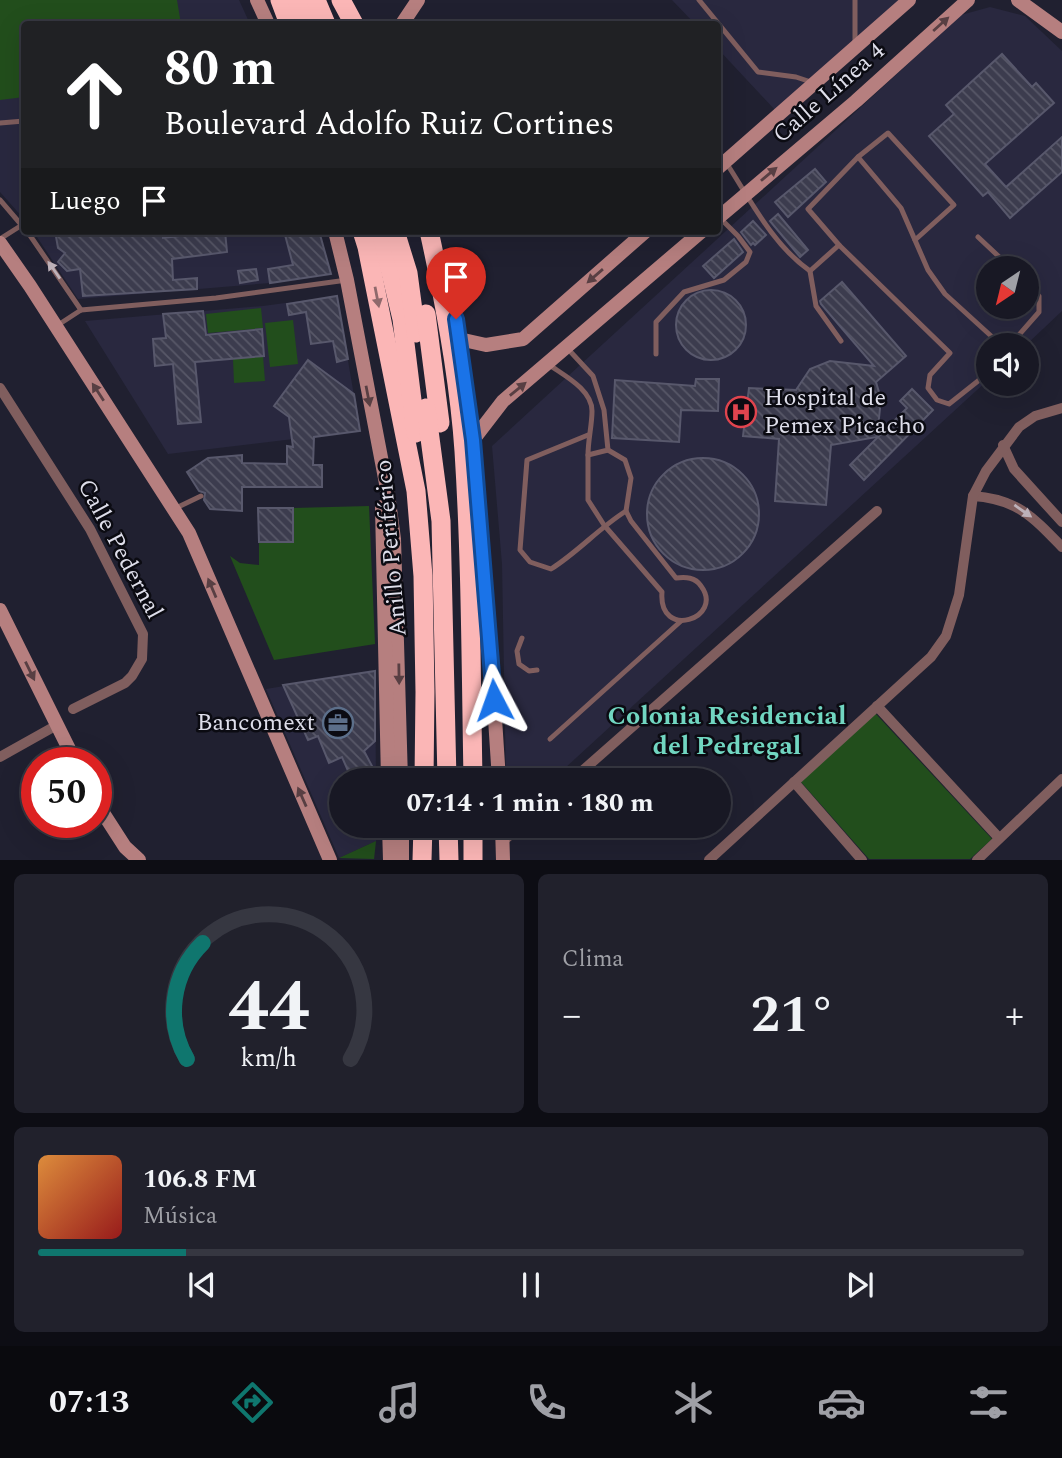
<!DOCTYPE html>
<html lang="es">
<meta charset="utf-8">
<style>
body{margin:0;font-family:Spectral,serif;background:#21212c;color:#f1f3f6;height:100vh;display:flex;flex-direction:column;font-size:26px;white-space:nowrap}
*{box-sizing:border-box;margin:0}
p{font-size:23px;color:#9fa0a6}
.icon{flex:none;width:38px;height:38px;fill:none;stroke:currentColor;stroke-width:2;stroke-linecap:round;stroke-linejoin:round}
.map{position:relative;height:860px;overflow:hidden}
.side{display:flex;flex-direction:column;gap:14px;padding:14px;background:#0d0d14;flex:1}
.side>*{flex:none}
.top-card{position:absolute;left:21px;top:21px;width:700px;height:214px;border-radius:7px;box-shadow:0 7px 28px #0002,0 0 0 2px #363741;background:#202124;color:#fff;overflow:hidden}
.needle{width:46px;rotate:215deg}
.buttons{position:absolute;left:976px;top:256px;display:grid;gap:14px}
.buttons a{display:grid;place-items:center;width:63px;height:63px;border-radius:50%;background:#181824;box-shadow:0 7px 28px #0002,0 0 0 2px #363741;font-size:35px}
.speed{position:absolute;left:21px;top:747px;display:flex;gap:14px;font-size:35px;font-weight:700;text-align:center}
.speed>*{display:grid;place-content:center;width:91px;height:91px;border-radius:50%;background:#181824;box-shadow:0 7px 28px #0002,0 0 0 2px #363741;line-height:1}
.speed .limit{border:10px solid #d22;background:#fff;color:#111}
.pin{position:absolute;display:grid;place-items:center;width:60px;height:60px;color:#fff;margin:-72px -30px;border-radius:50% 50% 50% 0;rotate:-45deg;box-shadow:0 0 7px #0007}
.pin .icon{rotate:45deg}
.me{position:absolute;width:77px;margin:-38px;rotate:356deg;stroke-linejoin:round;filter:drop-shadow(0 0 5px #0008)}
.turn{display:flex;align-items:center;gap:24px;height:147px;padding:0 28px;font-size:32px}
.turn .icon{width:91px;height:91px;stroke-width:2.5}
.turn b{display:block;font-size:49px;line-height:60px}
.then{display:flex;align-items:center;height:66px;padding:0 28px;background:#0003;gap:14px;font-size:26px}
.big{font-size:52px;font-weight:700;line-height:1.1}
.side .card{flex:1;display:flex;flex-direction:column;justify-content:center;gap:10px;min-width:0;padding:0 24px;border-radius:10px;background:#21212c}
.side .dial{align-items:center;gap:0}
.dial svg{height:182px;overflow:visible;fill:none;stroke:#363741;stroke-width:7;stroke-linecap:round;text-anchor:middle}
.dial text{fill:#f1f3f6;stroke:none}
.song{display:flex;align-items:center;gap:21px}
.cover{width:84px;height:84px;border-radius:10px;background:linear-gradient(135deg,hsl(30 70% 55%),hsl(0 70% 35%))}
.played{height:7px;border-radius:4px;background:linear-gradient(90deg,#0f766e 15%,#363741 15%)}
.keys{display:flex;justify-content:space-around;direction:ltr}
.heat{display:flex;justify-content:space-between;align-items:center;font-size:38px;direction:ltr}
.side .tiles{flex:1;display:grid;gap:14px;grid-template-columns:1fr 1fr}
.card:last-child{grid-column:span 2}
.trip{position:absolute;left:329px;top:768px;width:402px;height:70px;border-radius:35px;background:#181824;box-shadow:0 7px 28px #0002,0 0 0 2px #363741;font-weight:700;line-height:70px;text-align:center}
.tab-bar{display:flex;height:112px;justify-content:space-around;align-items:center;background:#0a0a0e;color:#9fa0a6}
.tab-bar .icon{width:49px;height:49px}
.tab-bar .selected{color:#0f766e}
.tab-bar b{font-size:32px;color:#f1f3f6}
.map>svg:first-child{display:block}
</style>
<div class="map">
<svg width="1062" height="860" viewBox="0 0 1062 860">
<defs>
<pattern id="grass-tufts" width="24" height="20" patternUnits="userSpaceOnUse" patternTransform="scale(1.75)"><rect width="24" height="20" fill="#224e1c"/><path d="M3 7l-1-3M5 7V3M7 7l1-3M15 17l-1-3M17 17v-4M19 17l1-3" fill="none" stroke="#42673d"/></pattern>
<pattern id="building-back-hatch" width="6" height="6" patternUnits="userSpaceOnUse" patternTransform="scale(1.75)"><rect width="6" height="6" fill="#3c3c4e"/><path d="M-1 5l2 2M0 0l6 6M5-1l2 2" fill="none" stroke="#585868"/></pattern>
</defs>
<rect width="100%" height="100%" fill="#202030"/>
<g fill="#29283f" fill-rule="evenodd">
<polygon points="0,0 239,0 250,24 24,24 24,219 0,192"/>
<polygon points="672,0 901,0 775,110 718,49 718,24 695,24"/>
<path d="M990,7L1025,16L1062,51V311L1026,345H989V379L552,780H506L502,564L492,446L961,15ZM989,268H1027V306H989Z"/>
<polygon points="33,231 319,231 331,274 270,283 78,299"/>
<polygon points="337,296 360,431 168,454 85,321 263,306"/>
<polygon points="375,671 376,780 341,780 341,826 377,826 376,841 339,858 266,689"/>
</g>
<polygon fill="url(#grass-tufts)" points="376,841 374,859 339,858"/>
<g fill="#224e1c">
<polygon points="0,0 177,0 181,24 24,24 24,97 0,100"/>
<polygon points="261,308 263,328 208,333 206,314"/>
<polygon points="293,320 298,364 270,367 265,323"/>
<polygon points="263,356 265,381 234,383 233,359"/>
<polygon points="369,506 375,644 274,660 230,556 240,563 259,565 259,542 293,542 293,508"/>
<polygon points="875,713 992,839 970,859 869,859 801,782"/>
</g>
<g fill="url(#building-back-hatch)" stroke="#58586c" stroke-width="2">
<polygon points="1002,54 1032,87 1036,83 1054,103 985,164 1006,187 1062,137 1062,172 1010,218 988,192 983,196 929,136 954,114 946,105"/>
<polygon points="815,169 826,182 788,217 775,202"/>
<polygon points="778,214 808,250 800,257 770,221"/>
<polygon points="753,221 766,235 755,245 753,243 751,245 741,232"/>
<polygon points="55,231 162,231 163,238 225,231 227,252 172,259 173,280 197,278 197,289 83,296 80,269 67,271 58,262 65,253 58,248"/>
<polygon points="284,231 319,231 331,274 270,283 268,269 293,265"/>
<polygon points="734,239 743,252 714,278 703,266"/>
<polygon points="256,269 258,280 240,283 238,271"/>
<polygon points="842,282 906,356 876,382 881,399 877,437 831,445 826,505 775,501 779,439 743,436 749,388 796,390 810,369 830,361 874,366 821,304 820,301"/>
<circle cx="711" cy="325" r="35"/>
<polygon points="337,296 348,359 337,362 333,341 311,344 306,312 289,315 287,304"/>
<polygon points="203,311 206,335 262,329 264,356 195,362 201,422 178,424 173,364 155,366 153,339 166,338 163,314"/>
<polygon points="308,360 354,394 360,431 314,437 313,465 322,465 322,487 242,487 242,511 210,509 204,500 205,493 199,491 187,472 208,458 242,455 242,463 287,464 287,446 293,447 289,417 274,406"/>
<polygon points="696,379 719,379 718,411 681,410 679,442 612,438 615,380 695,386"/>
<polygon points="912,389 933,410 864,480 850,465 907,408 900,401"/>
<circle cx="703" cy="514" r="56"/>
<polygon points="258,508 293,508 293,542 259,542"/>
<polygon points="375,671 375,741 364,751 373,768 376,769 376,780 352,780 342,757 329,763 318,736 308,740 283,685"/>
</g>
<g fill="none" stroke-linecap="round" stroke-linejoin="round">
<g stroke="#805e5e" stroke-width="5">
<polyline points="699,0 758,72 796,77 811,82"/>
<polyline points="855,0 855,44"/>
<polyline points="0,123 24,121"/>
<polyline points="858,157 888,133 954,205 915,240"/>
<path d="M727,164C751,201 773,245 810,271L839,245L950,353L930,375L928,388L937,400L949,404L978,381L989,369"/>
<polyline points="0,200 24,228"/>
<polyline points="27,231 81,310"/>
<polyline points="978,237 1011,268"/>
<polyline points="0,239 22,225"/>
<polyline points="839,245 808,209 858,157 901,208 928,270 945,294 1001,345"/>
<polyline points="810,271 816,306 841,341"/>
<polyline points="58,325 81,310 216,298 347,280"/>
<polyline points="1010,345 1039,312 1039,296 1027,284"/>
<polyline points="656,354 656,322 684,292 724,280 746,262 750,252 738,236 720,218"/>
<path d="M548,364C563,375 592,389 592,411C592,425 588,440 588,455L608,450L604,410L593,376L568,349"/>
<path d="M588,435L527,460L520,550L530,562L551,569C578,552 599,528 626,511"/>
<path d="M588,455V500L604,525L662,592C658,641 725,618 701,586C695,577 686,577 676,578L631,521L626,511L631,478L625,460L608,450"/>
<polyline points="176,508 201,496"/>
<polyline points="522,638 517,651 519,664 529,671 537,670"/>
<polyline points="550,739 681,621"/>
</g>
<g stroke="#805e5e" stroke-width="10">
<polyline points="0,388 90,529 143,634 142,659 132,676 125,683 73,709"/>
<polyline points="1003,445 1014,469 1062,522"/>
<path d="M973,496C1017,499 1033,517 1062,547"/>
<polyline points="877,706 999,838"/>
<polyline points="0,757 57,725"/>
<polyline points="572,780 877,511"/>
<polyline points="794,782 862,860"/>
<polyline points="503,841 521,826"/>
<polyline points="709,860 931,657 946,636 959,595 973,496 986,471 1019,427 1035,416 1062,408"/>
<polyline points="977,860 1062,779"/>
</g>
<g stroke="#b67f7f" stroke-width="14">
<polyline points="257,0 268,24"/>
<polyline points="1018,0 1062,32"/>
<polyline points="402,24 418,0"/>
<polyline points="718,168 909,0"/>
<polyline points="718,218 856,101 968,0"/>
<polyline points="335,231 347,280 388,494 394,539 401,780"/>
<polyline points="0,243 30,286 189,533 330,860"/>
<polyline points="459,339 486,345 523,339 646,231"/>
<polyline points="470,415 479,523 480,625"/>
<polyline points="473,440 503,401 702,231"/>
<polyline points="382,507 388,780"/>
<polyline points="0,610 76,763"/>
<polyline points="488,611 499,780"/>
<polyline points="96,802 125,847 139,860"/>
<polyline points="389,826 390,860"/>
<polyline points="402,826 402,860"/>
<polyline points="502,826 503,860"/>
</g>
<g stroke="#fbb6b6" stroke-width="19">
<polyline points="280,0 289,24"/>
<polyline points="297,0 307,24"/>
<polyline points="316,0 326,24"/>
<polyline points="341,0 354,24"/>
<polyline points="362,231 367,247 416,491 423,576 425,692 424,780"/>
<polyline points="381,231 402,319 416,433"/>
<polyline points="395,231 408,273 416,333"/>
<path d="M429,231C445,303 459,378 464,451C471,561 471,671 473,780"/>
<polyline points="426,314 440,423"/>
<polyline points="426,408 441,521 447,780"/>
<polyline points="448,826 449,860"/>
<polyline points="422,860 423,826"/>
<polyline points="473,860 473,826"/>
</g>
</g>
<defs><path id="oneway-solid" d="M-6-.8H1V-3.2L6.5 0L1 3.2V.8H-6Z" transform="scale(1.75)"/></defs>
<g fill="#583f43">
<use href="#oneway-solid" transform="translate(941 24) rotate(-42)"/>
<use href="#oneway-solid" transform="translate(769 174) rotate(-40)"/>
<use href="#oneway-solid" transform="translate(595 276) rotate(139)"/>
<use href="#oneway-solid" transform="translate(518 389) rotate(-39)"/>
<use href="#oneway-solid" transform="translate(98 392) rotate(-123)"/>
<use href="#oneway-solid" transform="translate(368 396) rotate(79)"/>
<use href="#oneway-solid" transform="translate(212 588) rotate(-113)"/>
<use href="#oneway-solid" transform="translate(30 671) rotate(64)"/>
<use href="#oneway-solid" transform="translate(399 674) rotate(89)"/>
<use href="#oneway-solid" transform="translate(302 797) rotate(-114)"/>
</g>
<g fill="#bdb1b9">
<use href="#oneway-solid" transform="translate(54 270) rotate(-125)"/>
<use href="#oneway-solid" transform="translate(1023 511) rotate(35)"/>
</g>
<use fill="#8f696c" href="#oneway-solid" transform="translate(377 297) rotate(79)"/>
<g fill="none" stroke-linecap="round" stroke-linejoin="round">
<g stroke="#114b97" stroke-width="18">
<polyline id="route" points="456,319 473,440 494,700"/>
</g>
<use href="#route" stroke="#1a73e8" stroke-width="12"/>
</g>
<defs>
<g id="hospital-ring" transform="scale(1.575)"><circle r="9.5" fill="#0b0b12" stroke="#e0444e" stroke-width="1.5"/><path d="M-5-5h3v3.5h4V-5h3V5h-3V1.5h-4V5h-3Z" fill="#e0444e"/></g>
<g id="office-ring" transform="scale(1.575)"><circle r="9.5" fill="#0b0b12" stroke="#5c6f8a" stroke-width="1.5"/><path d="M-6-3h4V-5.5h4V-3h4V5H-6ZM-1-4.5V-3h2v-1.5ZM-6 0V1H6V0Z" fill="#5c6f8a"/></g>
</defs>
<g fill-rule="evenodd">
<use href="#hospital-ring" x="741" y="412"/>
<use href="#office-ring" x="338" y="723"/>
</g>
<g text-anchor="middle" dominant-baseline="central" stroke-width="5" stroke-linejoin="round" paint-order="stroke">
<g font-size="24" fill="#dedeea" stroke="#0b0b12">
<text transform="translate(829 93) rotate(-41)">Calle Línea 4</text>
<text transform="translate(391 548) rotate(-95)">Anillo Periférico</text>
<text transform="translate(120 549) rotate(62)">Calle Pedernal</text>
</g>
<g font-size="24" fill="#dedeea" stroke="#0b0b12" text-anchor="start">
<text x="764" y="398">Hospital de<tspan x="764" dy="28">Pemex Picacho</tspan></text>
<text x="315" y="723" text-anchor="end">Bancomext</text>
</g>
<g font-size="26" font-weight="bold" fill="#71d6c1" stroke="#0b0b12">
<text x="727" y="716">Colonia Residencial<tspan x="727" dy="30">del Pedregal</tspan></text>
</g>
</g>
</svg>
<div class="buttons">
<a><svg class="needle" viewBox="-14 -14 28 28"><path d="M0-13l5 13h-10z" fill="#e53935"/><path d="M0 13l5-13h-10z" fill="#9fa0a6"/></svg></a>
<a><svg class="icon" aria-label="sound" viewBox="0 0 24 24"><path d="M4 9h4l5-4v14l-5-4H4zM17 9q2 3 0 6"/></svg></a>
</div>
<div class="speed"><div class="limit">50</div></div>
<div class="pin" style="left:456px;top:319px;background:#d93025"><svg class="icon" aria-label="arrive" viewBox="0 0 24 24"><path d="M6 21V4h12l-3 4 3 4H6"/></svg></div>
<svg class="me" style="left:494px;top:700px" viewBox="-20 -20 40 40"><path d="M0-17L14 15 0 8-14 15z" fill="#1a73e8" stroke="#fff" stroke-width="4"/></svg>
<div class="trip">07:14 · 1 min · 180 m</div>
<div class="top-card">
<div class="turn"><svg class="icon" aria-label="ahead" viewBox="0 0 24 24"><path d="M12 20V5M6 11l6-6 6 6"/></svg><div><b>80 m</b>Boulevard Adolfo Ruiz Cortines</div></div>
<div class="then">Luego<svg class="icon" aria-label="arrive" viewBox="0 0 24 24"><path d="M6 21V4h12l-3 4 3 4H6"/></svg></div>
</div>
</div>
<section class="side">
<div class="tiles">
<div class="card dial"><svg viewBox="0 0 100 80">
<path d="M14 69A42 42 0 1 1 86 69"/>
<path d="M14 69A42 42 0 0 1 21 18" stroke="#0f766e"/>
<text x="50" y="56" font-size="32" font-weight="700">44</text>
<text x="50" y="72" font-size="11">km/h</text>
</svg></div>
<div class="card"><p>Clima</p>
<div class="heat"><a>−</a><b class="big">21°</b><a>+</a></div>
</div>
<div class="card">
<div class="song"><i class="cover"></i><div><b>106.8 FM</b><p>Música</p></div></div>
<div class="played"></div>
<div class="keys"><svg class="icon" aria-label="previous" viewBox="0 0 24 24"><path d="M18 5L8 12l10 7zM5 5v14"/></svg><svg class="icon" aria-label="pause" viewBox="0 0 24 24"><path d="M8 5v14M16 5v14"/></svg><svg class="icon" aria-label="next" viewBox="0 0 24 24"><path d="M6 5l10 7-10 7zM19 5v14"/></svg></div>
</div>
</div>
</section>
<nav class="tab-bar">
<b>07:13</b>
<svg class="icon selected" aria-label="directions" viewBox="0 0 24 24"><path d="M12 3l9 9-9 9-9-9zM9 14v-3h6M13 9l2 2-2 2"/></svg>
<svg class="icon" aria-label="music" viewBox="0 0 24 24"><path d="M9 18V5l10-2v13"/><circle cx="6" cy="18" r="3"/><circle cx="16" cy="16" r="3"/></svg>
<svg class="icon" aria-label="phone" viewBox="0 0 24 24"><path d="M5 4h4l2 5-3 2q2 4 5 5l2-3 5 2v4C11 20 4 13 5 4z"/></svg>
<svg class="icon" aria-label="climate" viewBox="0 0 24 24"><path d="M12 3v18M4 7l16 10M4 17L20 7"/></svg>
<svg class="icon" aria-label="car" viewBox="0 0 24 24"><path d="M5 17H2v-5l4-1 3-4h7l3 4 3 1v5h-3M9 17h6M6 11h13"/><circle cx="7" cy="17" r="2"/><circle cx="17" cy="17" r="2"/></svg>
<svg class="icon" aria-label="filters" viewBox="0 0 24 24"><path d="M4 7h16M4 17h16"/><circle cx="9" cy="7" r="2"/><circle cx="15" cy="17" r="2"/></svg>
</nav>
